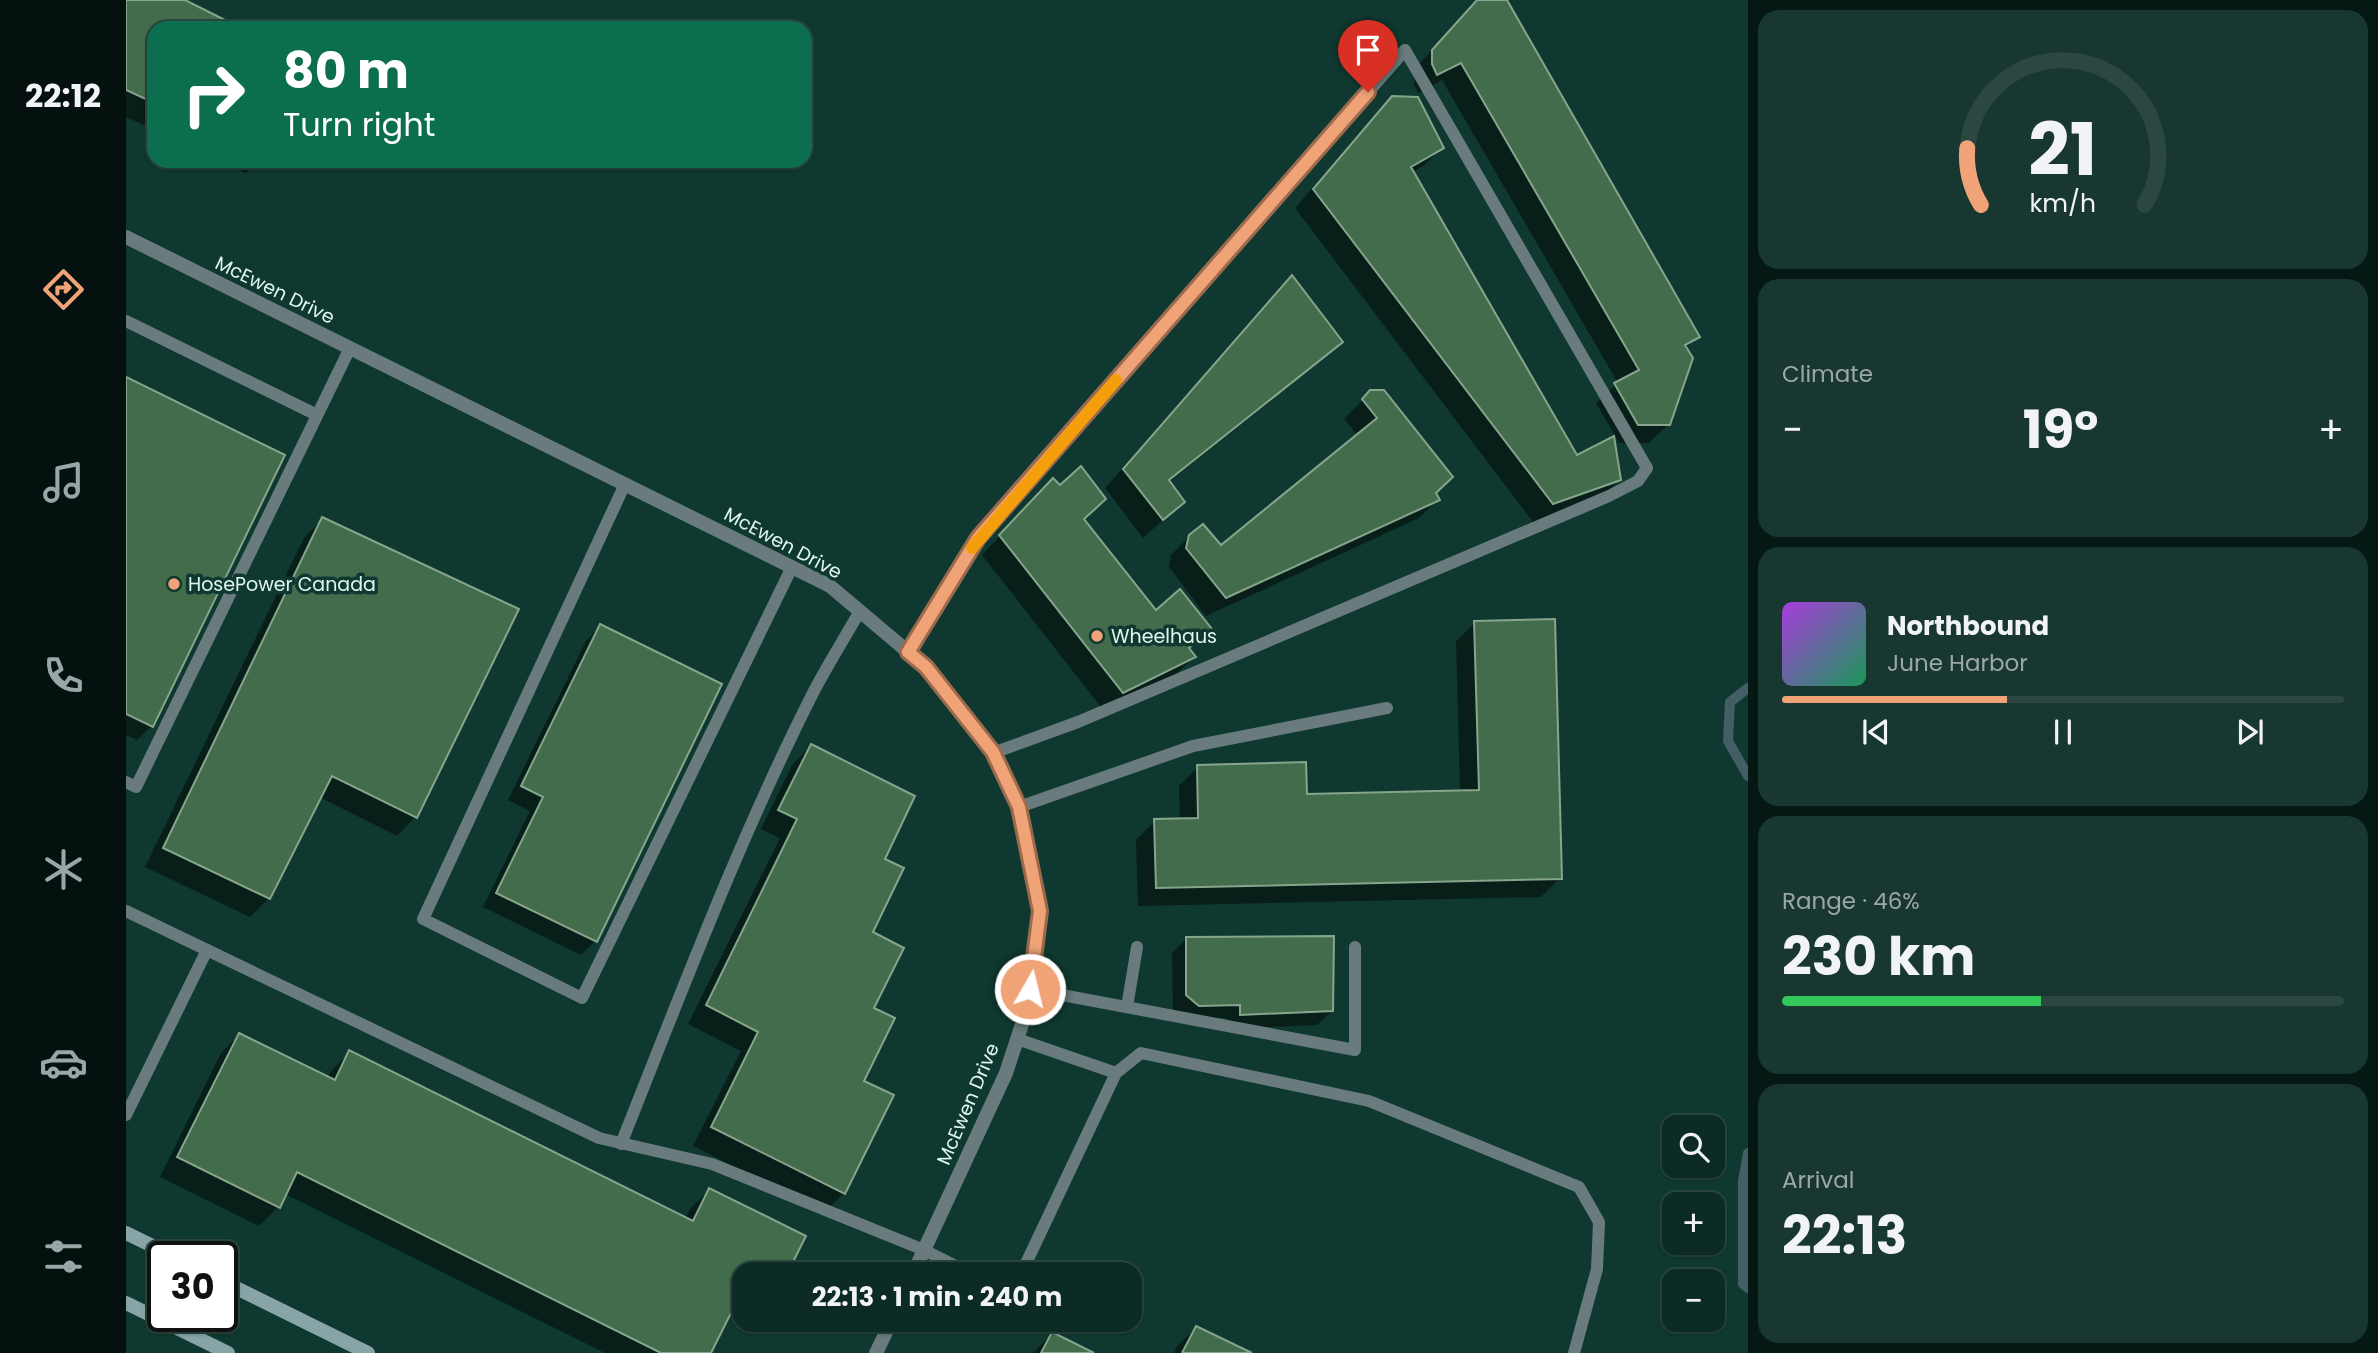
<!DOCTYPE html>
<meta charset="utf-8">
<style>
body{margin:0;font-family:Poppins,sans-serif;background:#193731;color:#f1f3f6;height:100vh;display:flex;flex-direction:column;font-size:26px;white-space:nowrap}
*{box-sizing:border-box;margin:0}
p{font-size:23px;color:#9aa7a6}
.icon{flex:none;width:38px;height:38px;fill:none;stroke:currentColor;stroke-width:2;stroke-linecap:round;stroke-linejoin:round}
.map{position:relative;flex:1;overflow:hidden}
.details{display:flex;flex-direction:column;gap:10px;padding:10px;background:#061814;width:630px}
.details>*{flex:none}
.banner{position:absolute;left:21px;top:21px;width:665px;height:147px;border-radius:21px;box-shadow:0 2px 5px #0004,0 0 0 2px #2b4741;background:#0b6e4f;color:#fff;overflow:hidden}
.controls{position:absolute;left:1536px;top:1115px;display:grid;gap:14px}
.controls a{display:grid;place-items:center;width:63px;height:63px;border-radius:14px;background:#0b2b24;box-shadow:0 2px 5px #0004,0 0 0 2px #2b4741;font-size:35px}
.speed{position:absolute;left:21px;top:1241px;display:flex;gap:14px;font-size:35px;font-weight:700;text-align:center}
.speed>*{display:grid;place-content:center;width:91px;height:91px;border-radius:50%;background:#0b2b24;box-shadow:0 2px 5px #0004,0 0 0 2px #2b4741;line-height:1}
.speed .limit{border:4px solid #111;border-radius:10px;background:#fff;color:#111}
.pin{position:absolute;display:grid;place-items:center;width:60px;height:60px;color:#fff;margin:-72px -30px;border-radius:50% 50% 50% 0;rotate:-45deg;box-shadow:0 0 7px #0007}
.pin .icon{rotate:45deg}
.me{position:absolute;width:77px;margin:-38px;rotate:8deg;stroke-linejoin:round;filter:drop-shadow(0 0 5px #0008)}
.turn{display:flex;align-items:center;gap:24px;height:147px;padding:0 21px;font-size:32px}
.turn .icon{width:91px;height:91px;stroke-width:2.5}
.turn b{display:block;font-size:49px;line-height:60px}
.big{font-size:52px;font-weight:700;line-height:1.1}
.details .card{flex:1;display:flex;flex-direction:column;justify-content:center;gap:10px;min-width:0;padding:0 24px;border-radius:21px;background:#193731}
.details .dial{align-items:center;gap:0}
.dial svg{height:182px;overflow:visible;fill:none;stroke:#2b4741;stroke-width:7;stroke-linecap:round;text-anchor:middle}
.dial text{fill:#f1f3f6;stroke:none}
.song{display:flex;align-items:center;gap:21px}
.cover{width:84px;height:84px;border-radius:10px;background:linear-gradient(135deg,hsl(280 70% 55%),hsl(150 70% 35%))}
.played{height:7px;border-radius:4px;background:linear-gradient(90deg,#efa377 40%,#2b4741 40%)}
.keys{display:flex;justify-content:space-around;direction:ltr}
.heat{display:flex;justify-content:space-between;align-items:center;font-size:38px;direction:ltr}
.charge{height:10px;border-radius:5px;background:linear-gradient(90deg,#34c759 46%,#2b4741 0)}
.trip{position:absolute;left:606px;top:1262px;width:410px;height:70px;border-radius:21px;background:#0b2b24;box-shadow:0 2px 5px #0004,0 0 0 2px #2b4741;font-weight:700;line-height:70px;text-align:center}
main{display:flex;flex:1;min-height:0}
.dock{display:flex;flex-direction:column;width:126px;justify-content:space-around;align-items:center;background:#04110e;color:#9aa7a6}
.dock .icon{width:49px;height:49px}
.dock .selected{color:#efa377}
.dock b{font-size:32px;color:#f1f3f6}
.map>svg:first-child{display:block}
</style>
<main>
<nav class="dock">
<b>22:12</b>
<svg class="icon selected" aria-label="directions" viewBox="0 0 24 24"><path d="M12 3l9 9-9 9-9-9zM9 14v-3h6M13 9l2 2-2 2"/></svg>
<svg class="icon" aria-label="music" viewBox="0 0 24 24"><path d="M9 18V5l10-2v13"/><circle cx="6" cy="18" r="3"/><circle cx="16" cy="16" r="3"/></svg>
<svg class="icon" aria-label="phone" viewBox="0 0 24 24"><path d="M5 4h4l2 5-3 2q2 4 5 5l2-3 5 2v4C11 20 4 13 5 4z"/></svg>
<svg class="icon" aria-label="climate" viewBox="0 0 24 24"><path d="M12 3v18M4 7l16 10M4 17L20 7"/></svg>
<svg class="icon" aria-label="car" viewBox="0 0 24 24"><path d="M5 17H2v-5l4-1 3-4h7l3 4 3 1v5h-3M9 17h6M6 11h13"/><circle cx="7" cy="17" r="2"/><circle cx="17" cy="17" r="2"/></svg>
<svg class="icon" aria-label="filters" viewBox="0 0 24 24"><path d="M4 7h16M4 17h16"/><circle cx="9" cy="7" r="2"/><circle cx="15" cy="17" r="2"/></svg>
</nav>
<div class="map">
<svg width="1622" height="1353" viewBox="0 0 1622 1353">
<rect width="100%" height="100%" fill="#0f3930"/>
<g fill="#0007">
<polygon points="0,0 55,0 111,28 28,28 28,130 0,117"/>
<polygon points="1351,0 1379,0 1572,336 1559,349 1543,424 1523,443 1493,443 1470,403 1492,383 1316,80 1292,93 1288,84 1288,70"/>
<polygon points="1267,97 1316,148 1297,166 1286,173 1451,458 1493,480 1474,499 1407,522 1169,208 1247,117"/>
<polygon points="94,161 132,161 120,173"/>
<polygon points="1147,296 1214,342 1196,360 1042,483 1057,502 1017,538 979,488"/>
<polygon points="0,379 26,726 11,740 0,735"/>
<polygon points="1245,392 1312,499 1293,518 1080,616 1043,567 1045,555 1064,536 1095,547 1232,436 1218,419"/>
<polygon points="909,499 1030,612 1083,629 1062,650 1068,657 1049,675 978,711 856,555"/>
<polygon points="197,519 391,610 289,817 271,836 193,797 143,898 124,917 19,867 178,538"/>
<polygon points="1349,623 1434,878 1415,897 1012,906 1010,840 1029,821 1054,820 1053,786 1072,767 1179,796 1334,792 1330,641"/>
<polygon points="474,626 469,941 455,955 357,907 404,811 382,800 460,641"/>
<polygon points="685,746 756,860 745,933 746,1009 718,1193 699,1212 567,1146 615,1051 562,1024 654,838 635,829 666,765"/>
<polygon points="1060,939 1206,1011 1191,1025 1101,1029 1101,1018 1058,1020 1047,1010 1046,953"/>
<polygon points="113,1035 201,1078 205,1071 224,1052 559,1219 564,1209 583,1190 659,1274 618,1274 618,1315 605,1309 583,1353 479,1353 159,1194 152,1207 133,1226 34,1177 95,1053"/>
<polygon points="1070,1328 1122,1353 1048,1353 1051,1346"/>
<polygon points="926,1334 964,1353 907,1353"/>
</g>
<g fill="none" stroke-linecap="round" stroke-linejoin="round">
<g stroke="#435e64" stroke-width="10">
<polyline points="1622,688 1604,702 1602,741 1622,776"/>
<polyline points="1622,1153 1617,1181 1617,1284 1622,1288"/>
</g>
</g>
<g fill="#426c4c" stroke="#87a58d" stroke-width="2">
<polygon points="0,0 59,0 115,28 28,28 28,103 0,90"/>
<polygon points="1351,0 1381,0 1574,337 1559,345 1567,358 1544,425 1512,425 1488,383 1513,370 1335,63 1311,75 1306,64 1306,50"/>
<polygon points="1266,96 1292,97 1318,148 1285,167 1451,455 1488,436 1495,480 1427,504 1187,189"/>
<polygon points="1166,275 1217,342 1043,480 1059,502 1037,520 997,469"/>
<polygon points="0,377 159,455 27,727 0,714"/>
<polygon points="1244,390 1258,390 1327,477 1310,493 1314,500 1100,598 1060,548 1063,535 1077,524 1095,545 1251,418 1236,399"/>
<polygon points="955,466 980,499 958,519 1030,610 1054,589 1086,629 1063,648 1070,657 997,693 873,535 927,478 934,485"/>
<polygon points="196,517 393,609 291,818 206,776 144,899 37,848"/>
<polygon points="1429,619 1436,879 1030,888 1028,819 1072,818 1071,765 1180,762 1181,794 1353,790 1348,621"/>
<polygon points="474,624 596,684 471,942 370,893 417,797 395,786"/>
<polygon points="685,744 789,796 759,859 778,868 747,932 778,948 748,1008 769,1018 738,1081 768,1095 719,1194 585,1127 632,1032 580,1005 671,819 652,810"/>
<polygon points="1208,936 1207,1011 1114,1015 1114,1005 1073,1006 1060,995 1060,937"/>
<polygon points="113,1033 209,1080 223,1050 567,1221 583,1188 680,1236 661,1274 618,1274 618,1287 585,1353 535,1353 171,1172 154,1208 51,1157"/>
<polygon points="1070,1326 1126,1353 1056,1353"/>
<polygon points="926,1332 968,1353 915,1353"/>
</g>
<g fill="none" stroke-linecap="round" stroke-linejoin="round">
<g stroke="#697b7c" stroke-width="12">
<polyline points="0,321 191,415"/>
<polyline points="499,484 297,919 456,998 666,567"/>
<polyline points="782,652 852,538 1279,50 1521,468 1512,481 1483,496 952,722 867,753"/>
<polyline points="0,782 10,787 224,348"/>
<polyline points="893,807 1067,746 1261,708"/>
<polyline points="0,911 81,950"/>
<polyline points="904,989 1229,1050 1229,947"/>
<polyline points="1001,1007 1011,947"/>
<polyline points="891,1039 990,1073"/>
<polyline points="0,1115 81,950 473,1138 586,1164 798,1250 846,1274"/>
<path d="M495,1144C556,991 614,836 689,689C703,663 719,637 734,611"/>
<polyline points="895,1274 990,1073 1015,1053 1243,1101 1453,1187 1473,1222 1471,1269 1448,1353"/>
</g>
<g stroke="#697b7c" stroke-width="14">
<polyline points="0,237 704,586 800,667 867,753 893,807 914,911 903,1003 880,1073 787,1274"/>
<polyline points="750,1353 766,1320"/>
</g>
<g stroke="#87a5a7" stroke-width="14">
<polyline points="0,1233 47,1256"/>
<polyline points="96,1281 242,1353"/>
<polyline points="0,1303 102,1353"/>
</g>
</g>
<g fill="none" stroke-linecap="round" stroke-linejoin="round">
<g stroke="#9b6a4d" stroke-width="18">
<polyline id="route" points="904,989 914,911 893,807 867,752 800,667 782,652 852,538 1242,92"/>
</g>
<use href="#route" stroke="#efa377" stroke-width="12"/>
<polyline stroke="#f59e0b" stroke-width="12" points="846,548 990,380"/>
</g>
<g fill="#efa377" stroke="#0f3930" stroke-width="2.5">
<circle cx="48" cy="584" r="7"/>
<circle cx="971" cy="636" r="7"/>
</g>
<g text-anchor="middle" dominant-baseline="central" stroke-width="7" stroke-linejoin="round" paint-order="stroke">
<g font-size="19" fill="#e0f6ef" stroke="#0f3930">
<text transform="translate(149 290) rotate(26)">McEwen Drive</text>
<text transform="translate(657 543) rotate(28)">McEwen Drive</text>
<text transform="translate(842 1104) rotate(-67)">McEwen Drive</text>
</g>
<g font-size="19" fill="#e0f6ef" stroke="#0f3930" text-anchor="start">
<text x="62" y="584">HosePower Canada</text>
<text x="985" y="636">Wheelhaus</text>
</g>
</g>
</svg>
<div class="controls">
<a><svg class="icon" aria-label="search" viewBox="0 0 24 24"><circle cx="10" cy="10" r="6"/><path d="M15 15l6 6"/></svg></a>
<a>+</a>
<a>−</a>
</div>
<div class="speed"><div class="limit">30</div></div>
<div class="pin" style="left:1242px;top:92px;background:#d93025"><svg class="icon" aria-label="arrive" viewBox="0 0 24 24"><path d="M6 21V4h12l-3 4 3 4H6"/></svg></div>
<svg class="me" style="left:904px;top:989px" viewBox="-20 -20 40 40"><circle r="17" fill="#efa377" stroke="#fff" stroke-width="3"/><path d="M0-11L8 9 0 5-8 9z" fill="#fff"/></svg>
<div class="trip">22:13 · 1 min · 240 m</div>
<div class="banner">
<div class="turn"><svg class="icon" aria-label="right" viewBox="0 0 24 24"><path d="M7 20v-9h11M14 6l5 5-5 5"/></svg><div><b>80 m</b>Turn right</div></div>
</div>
</div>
<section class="details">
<div class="card dial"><svg viewBox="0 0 100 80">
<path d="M14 69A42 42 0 1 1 86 69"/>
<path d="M14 69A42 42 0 0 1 8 44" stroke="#efa377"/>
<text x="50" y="56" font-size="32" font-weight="700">21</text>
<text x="50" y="72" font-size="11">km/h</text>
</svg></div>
<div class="card"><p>Climate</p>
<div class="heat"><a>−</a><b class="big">19°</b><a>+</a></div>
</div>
<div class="card">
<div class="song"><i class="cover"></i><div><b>Northbound</b><p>June Harbor</p></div></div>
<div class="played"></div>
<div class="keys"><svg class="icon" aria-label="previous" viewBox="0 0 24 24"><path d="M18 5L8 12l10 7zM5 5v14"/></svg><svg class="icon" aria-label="pause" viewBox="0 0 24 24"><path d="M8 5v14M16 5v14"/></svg><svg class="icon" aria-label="next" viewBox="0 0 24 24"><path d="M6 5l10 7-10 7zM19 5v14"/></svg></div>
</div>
<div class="card"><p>Range · 46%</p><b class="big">230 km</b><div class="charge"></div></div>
<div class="card"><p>Arrival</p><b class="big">22:13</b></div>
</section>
</main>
